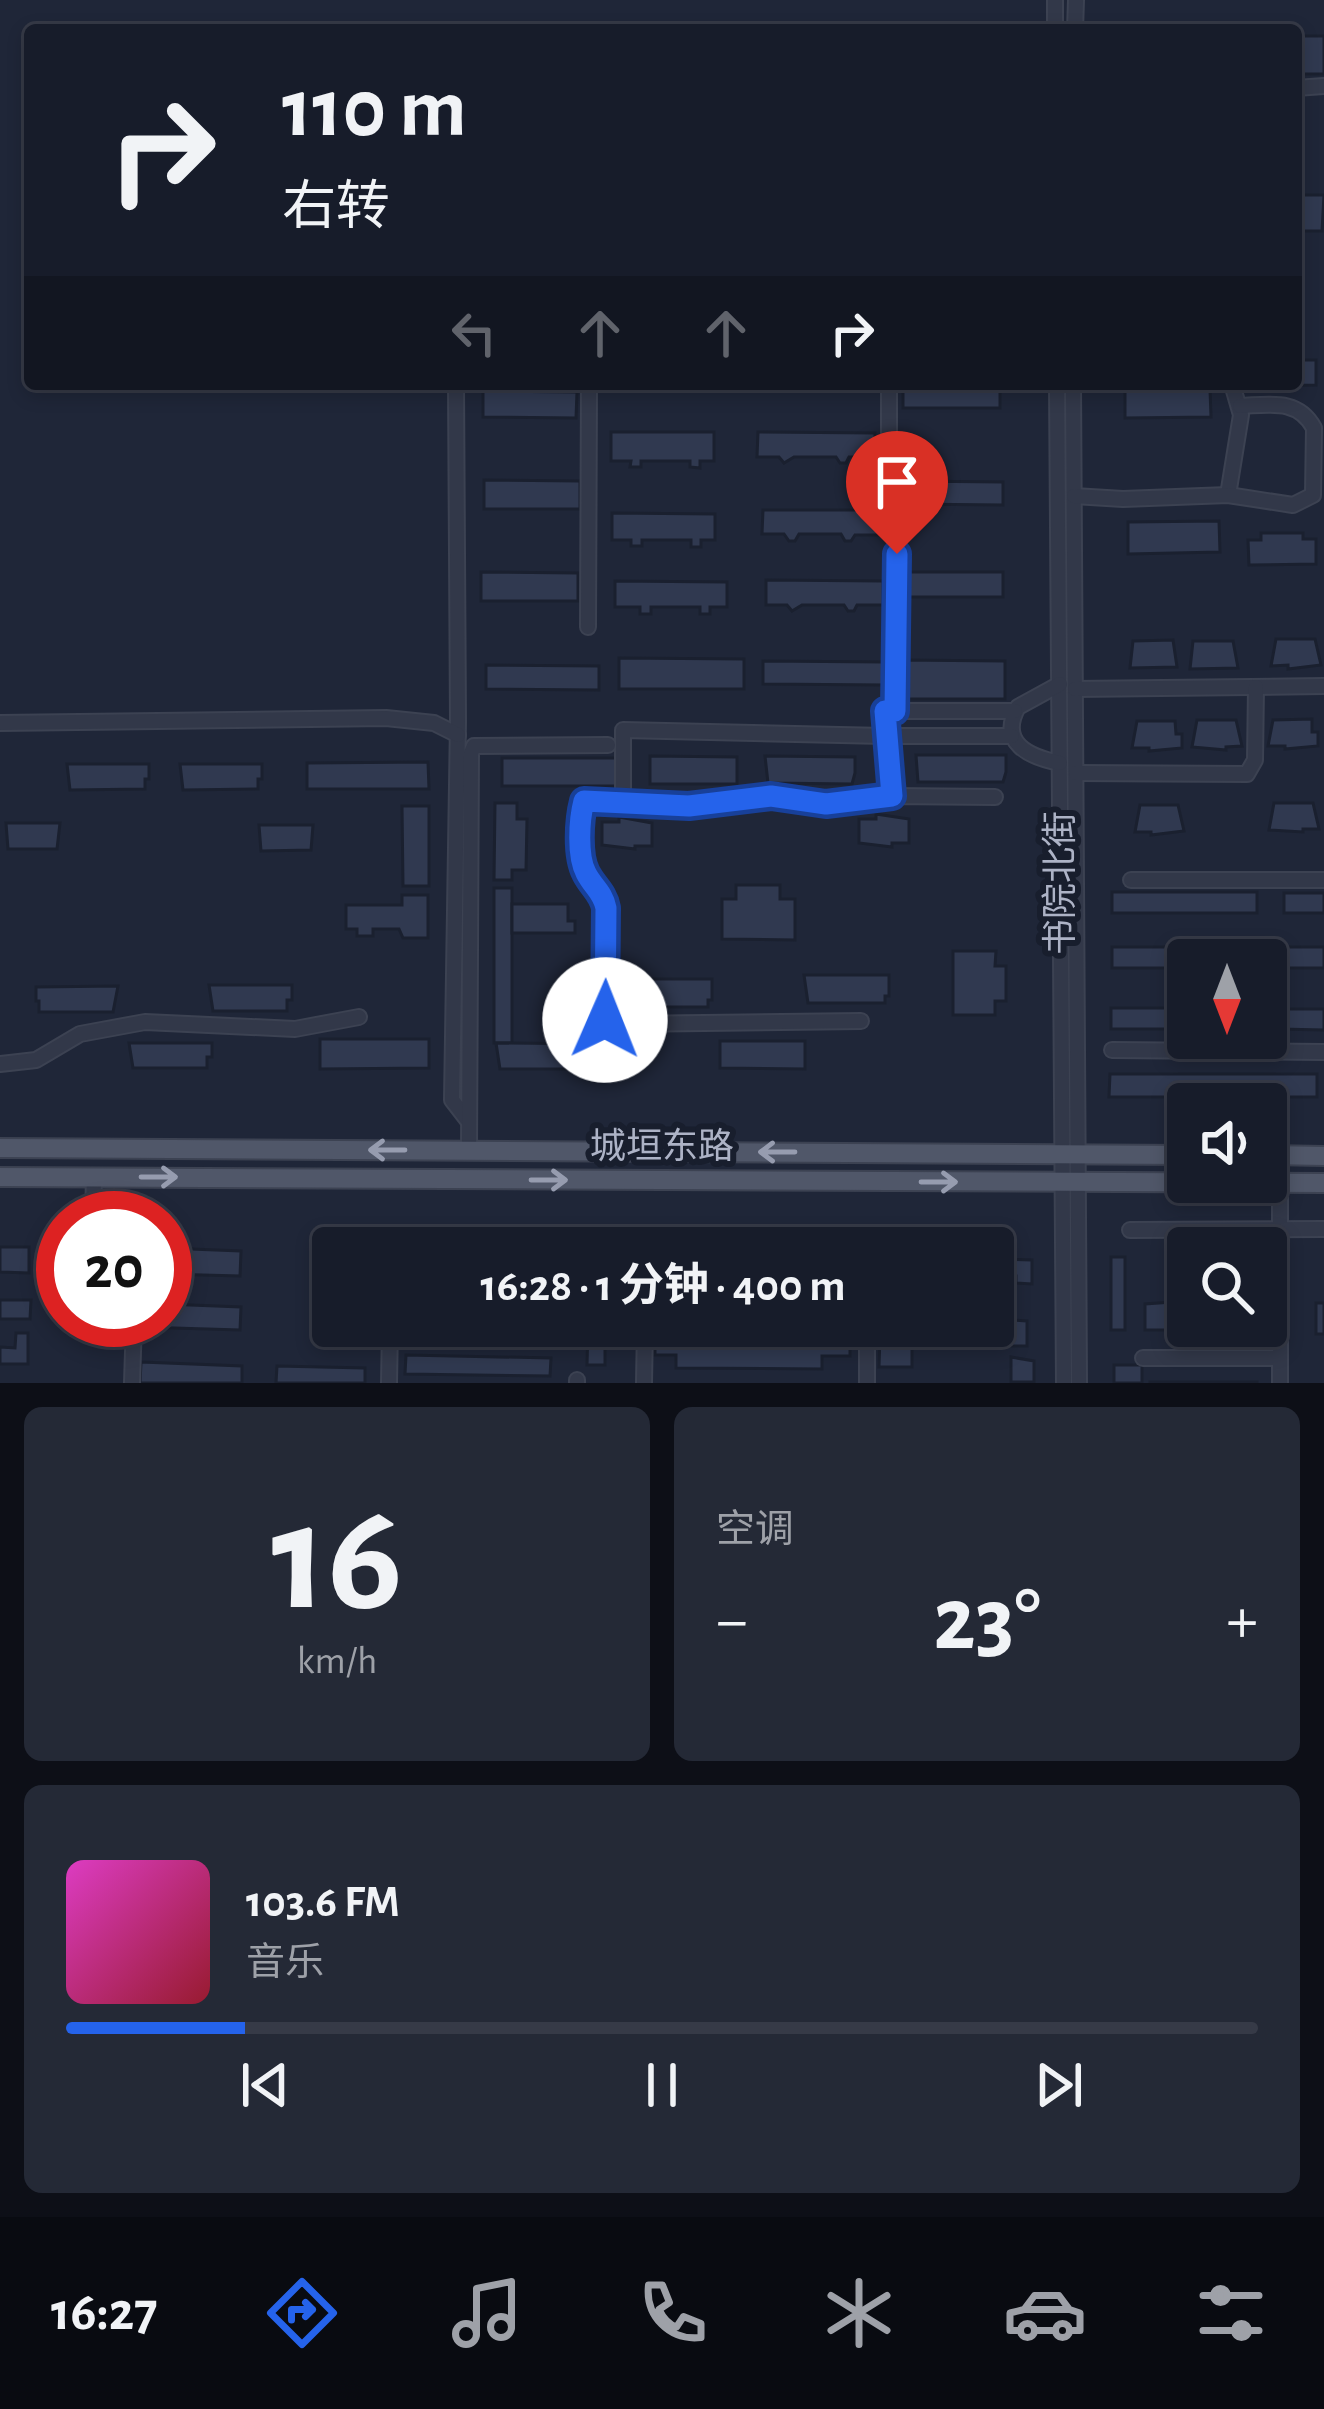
<!DOCTYPE html>
<html lang="zh">
<meta charset="utf-8">
<style>
body{margin:0;font-family:"Alegreya Sans","Noto Sans SC",sans-serif;background:#242936;color:#f1f3f6;height:100vh;display:flex;flex-direction:column;font-size:45px;white-space:nowrap}
*{box-sizing:border-box;margin:0}
p{font-size:39px;color:#9ea1a8}
.icon{flex:none;width:66px;height:66px;fill:none;stroke:currentColor;stroke-width:2;stroke-linecap:round;stroke-linejoin:round}
.map{position:relative;height:1383px;overflow:hidden}
.panel{display:flex;flex-direction:column;gap:24px;padding:24px;background:#0d0f17;flex:1}
.panel>*{flex:none}
.hud{position:absolute;left:24px;top:24px;width:1278px;height:366px;border-radius:12px;box-shadow:0 6px 18px #0003,0 0 0 3px #363a47;background:#171c2a;color:#f1f3f6;overflow:hidden}
.needle{width:78px;rotate:180deg}
.fabs{position:absolute;left:1167px;top:939px;display:grid;gap:24px}
.fabs a{display:grid;place-items:center;width:120px;height:120px;border-radius:12px;background:#171c2a;box-shadow:0 6px 18px #0003,0 0 0 3px #363a47;font-size:60px}
.speed{position:absolute;left:36px;top:1191px;display:flex;gap:24px;font-size:60px;font-weight:700;text-align:center}
.speed>*{display:grid;place-content:center;width:156px;height:156px;border-radius:50%;background:#171c2a;box-shadow:0 6px 18px #0003,0 0 0 3px #363a47;line-height:1}
.speed .limit{border:18px solid #d22;background:#fff;color:#111}
.pin{position:absolute;display:grid;place-items:center;width:102px;height:102px;color:#fff;margin:-123px -51px;border-radius:50% 50% 50% 0;rotate:-45deg;box-shadow:0 0 12px #0007}
.pin .icon{rotate:45deg}
.me{position:absolute;width:132px;margin:-66px;rotate:1deg;stroke-linejoin:round;filter:drop-shadow(0 0 9px #0008)}
.turn{display:flex;align-items:center;gap:42px;height:252px;padding:0 60px;font-size:54px}
.turn .icon{width:156px;height:156px;stroke-width:2.5}
.turn b{display:block;font-size:84px;line-height:102px}
.lanes{display:flex;align-items:center;height:114px;padding:0 60px;background:#0003;justify-content:center;gap:60px;direction:ltr}
.lanes .off{opacity:.35}
.big{font-size:90px;font-weight:700;line-height:1.1}
.panel .tile{flex:1;display:flex;flex-direction:column;justify-content:center;gap:18px;min-width:0;padding:0 42px;border-radius:18px;background:#242936}
.panel .dial{align-items:center;gap:0}
.dial b{font-size:156px;line-height:1}
.song{display:flex;align-items:center;gap:36px}
.cover{width:144px;height:144px;border-radius:18px;background:linear-gradient(135deg,hsl(310 70% 55%),hsl(350 70% 35%))}
.played{height:12px;border-radius:6px;background:linear-gradient(90deg,#2563eb 15%,#363a47 15%)}
.keys{display:flex;justify-content:space-around;direction:ltr}
.heat{display:flex;justify-content:space-between;align-items:center;font-size:66px;direction:ltr}
.panel .tiles{flex:1;display:grid;gap:24px;grid-template-columns:1fr 1fr}
.tile:last-child{grid-column:span 2}
.trip{position:absolute;left:312px;top:1227px;width:702px;height:120px;border-radius:12px;background:#171c2a;box-shadow:0 6px 18px #0003,0 0 0 3px #363a47;font-weight:700;line-height:120px;text-align:center}
.dock{display:flex;height:192px;justify-content:space-around;align-items:center;background:#090b11;color:#9ea1a8}
.dock .icon{width:84px;height:84px}
.dock .active{color:#2563eb}
.dock b{font-size:54px;color:#f1f3f6}
.map>svg:first-child{display:block}
</style>
<div class="map">
<svg width="1324" height="1383" viewBox="0 0 1324 1383">
<defs>
<pattern id="grass-tufts" width="24" height="20" patternUnits="userSpaceOnUse" patternTransform="scale(3)"><rect width="24" height="20" fill="#213339"/><path d="M3 7l-1-3M5 7V3M7 7l1-3M15 17l-1-3M17 17v-4M19 17l1-3" fill="none" stroke="#3f4e54"/></pattern>
</defs>
<rect width="100%" height="100%" fill="#1f2638"/>
<polygon fill="url(#grass-tufts)" points="655,1326 851,1326 850,1335 655,1334"/>
<g fill="#303950" stroke="#1a202f" stroke-width="3">
<rect x="1296" y="36" width="28" height="38"/>
<polygon points="1296,195 1324,195 1322,231 1296,231"/>
<polygon points="1296,348 1303,348 1303,360 1316,360 1316,385 1252,386 1296,384"/>
<rect x="903" y="387" width="97" height="21"/>
<polygon points="1210,389 1211,417 1125,418 1125,390"/>
<polygon points="483,391 577,392 576,418 483,417"/>
<polygon points="611,432 714,432 714,461 700,461 700,468 690,467 690,461 641,461 641,467 630,467 631,461 611,461"/>
<polygon points="758,432 875,433 875,457 849,457 846,463 840,463 836,457 794,457 784,463 779,457 757,457"/>
<polygon points="484,480 580,481 580,509 484,509"/>
<polygon points="906,481 1003,482 1003,505 906,504"/>
<polygon points="763,510 880,510 880,535 855,535 851,541 845,541 841,534 799,534 795,541 789,541 784,534 762,534"/>
<polygon points="612,513 715,514 715,540 701,540 701,547 691,547 691,540 642,540 642,546 631,546 631,540 612,540"/>
<polygon points="1219,521 1220,552 1128,554 1128,522"/>
<polygon points="1261,533 1303,533 1303,539 1316,539 1316,564 1249,565 1248,540 1261,540"/>
<polygon points="481,572 578,573 578,601 481,601"/>
<rect x="906" y="572" width="97" height="25"/>
<polygon points="766,580 883,581 883,605 857,605 854,611 848,611 844,605 802,605 792,611 787,605 766,605"/>
<polygon points="615,581 727,582 727,607 710,607 710,614 700,614 700,607 651,607 651,614 640,614 640,607 615,607"/>
<polygon points="1276,639 1315,639 1321,665 1288,669 1288,665 1271,666"/>
<polygon points="1173,640 1177,667 1130,668 1133,641"/>
<polygon points="1193,641 1233,641 1238,668 1190,669"/>
<polygon points="619,658 744,659 744,689 619,689"/>
<polygon points="901,660 1005,661 1005,699 901,699"/>
<polygon points="763,661 886,662 886,685 763,684"/>
<polygon points="486,665 599,666 599,690 486,689"/>
<polygon points="1312,719 1312,732 1318,732 1318,746 1285,749 1285,746 1268,746 1273,720"/>
<polygon points="1197,720 1236,720 1242,746 1226,747 1226,750 1192,747"/>
<polygon points="1137,721 1175,721 1176,734 1182,734 1182,748 1149,751 1149,748 1132,748"/>
<polygon points="916,755 1006,755 1006,772 1003,782 918,782"/>
<polygon points="650,756 737,757 737,784 650,784"/>
<polygon points="765,756 855,757 855,773 852,784 768,783"/>
<rect x="502" y="758" width="115" height="28"/>
<polygon points="428,762 429,789 307,789 307,763"/>
<polygon points="67,764 149,764 149,779 145,779 145,789 70,790"/>
<polygon points="180,764 262,764 262,779 258,779 258,789 183,790"/>
<polygon points="495,803 517,803 517,819 527,819 526,870 512,870 512,880 494,880"/>
<polygon points="1274,803 1313,803 1319,829 1303,829 1303,832 1269,830"/>
<polygon points="1140,805 1178,805 1184,831 1151,835 1151,832 1135,832"/>
<polygon points="402,806 429,806 429,886 403,886"/>
<polygon points="876,814 909,819 909,843 892,843 892,847 859,843 859,819 876,819"/>
<polygon points="619,817 652,823 652,846 635,846 635,849 602,845 602,822 619,822"/>
<polygon points="6,823 60,823 57,849 8,849"/>
<polygon points="259,825 313,825 311,850 261,851"/>
<polygon points="736,885 780,885 780,899 795,899 795,940 722,939 722,899 736,899"/>
<rect x="494" y="888" width="18" height="155"/>
<rect x="1112" y="892" width="145" height="21"/>
<rect x="1284" y="893" width="40" height="20"/>
<polygon points="402,895 428,895 428,938 403,938 399,929 373,929 373,936 357,936 357,929 346,929 346,905 402,905"/>
<polygon points="512,904 568,904 568,921 575,921 575,933 512,933"/>
<polygon points="1112,947 1253,947 1253,960 1188,960 1188,968 1112,968"/>
<rect x="1280" y="947" width="44" height="21"/>
<polygon points="953,951 996,951 995,966 1006,966 1006,1001 995,1001 995,1015 953,1015"/>
<polygon points="804,975 889,975 889,996 885,996 885,1003 808,1003"/>
<polygon points="628,979 712,979 712,1000 708,1000 708,1007 631,1007"/>
<polygon points="209,985 292,985 292,1000 287,1000 287,1011 213,1011"/>
<polygon points="118,986 113,1012 39,1012 39,1001 36,1001 36,987"/>
<rect x="1111" y="1008" width="77" height="21"/>
<polygon points="1279,1009 1324,1009 1324,1030 1279,1029"/>
<polygon points="320,1039 429,1039 429,1068 320,1069"/>
<polygon points="720,1041 805,1041 805,1069 720,1068"/>
<polygon points="129,1043 212,1043 212,1057 207,1057 207,1068 133,1068"/>
<polygon points="496,1043 608,1044 608,1059 605,1069 500,1069"/>
<polygon points="1110,1074 1317,1074 1317,1097 1109,1097"/>
<polygon points="399,1229 550,1231 550,1248 398,1248"/>
<polygon points="0,1247 29,1247 29,1273 0,1272"/>
<polygon points="165,1248 241,1251 240,1276 165,1274"/>
<rect x="1111" y="1257" width="14" height="73"/>
<polygon points="993,1259 1032,1260 1032,1284 1016,1283 1016,1276 993,1276"/>
<polygon points="0,1300 31,1300 30,1319 0,1319"/>
<polygon points="1186,1301 1188,1326 1258,1326 1258,1330 1145,1330 1145,1304"/>
<rect x="1316" y="1303" width="8" height="31"/>
<polygon points="165,1304 241,1307 240,1330 141,1327 142,1320 165,1320"/>
<polygon points="1010,1320 1027,1321 1027,1346 1010,1346"/>
<polygon points="588,1326 605,1326 605,1365 587,1365"/>
<polygon points="884,1326 905,1326 905,1336 912,1336 912,1367 879,1367 880,1335 884,1335"/>
<polygon points="16,1333 28,1333 28,1364 0,1364 0,1347 15,1348"/>
<polygon points="655,1334 850,1335 850,1356 822,1356 822,1369 676,1368 676,1355 655,1355"/>
<polygon points="406,1355 551,1358 550,1376 405,1374"/>
<polygon points="1011,1357 1034,1361 1034,1382 1011,1382"/>
<polygon points="141,1362 242,1366 242,1383 140,1383"/>
<rect x="1114" y="1365" width="28" height="18"/>
<polygon points="277,1366 365,1368 365,1383 276,1383"/>
<rect x="1150" y="1382" width="107" height="1"/>
</g>
<g fill="none" stroke-linecap="round" stroke-linejoin="round">
<g stroke="#3c4252" stroke-width="18">
<g id="minor">
<polyline points="1055,0 1055,30"/>
<polyline points="1075,30 1076,0"/>
<polyline points="1296,88 1324,86"/>
<polyline points="456,384 458,722 452,1100 469,1122"/>
<polyline points="889,384 889,498 897,515 895,711"/>
<polyline points="1057,384 1064,1383"/>
<polyline points="1073,384 1079,1383"/>
<polyline points="1228,495 1241,415 1232,384"/>
<path d="M1074,496L1123,499L1228,495L1293,505L1313,495L1314,428C1298,398 1269,405 1240,406"/>
<polyline points="588,627 589,384"/>
<path d="M1060,684L1018,707C998,743 1029,757 1060,763"/>
<polyline points="1075,689 1324,686"/>
<polyline points="0,723 386,718 434,723 458,735"/>
<polyline points="1012,736 885,736 885,711 1015,711"/>
<polyline points="1076,773 1247,774 1255,760 1256,687"/>
<polyline points="623,802 623,730 885,736 892,765 892,796"/>
<polyline points="1131,880 1324,880"/>
<path d="M861,1021L624,1024L605,1020L606,908C603,892 593,887 586,873C577,856 579,819 584,801L689,806L771,796L826,804L892,796L995,797"/>
<polyline points="1112,1050 1324,1052"/>
<polyline points="0,1064 36,1060 80,1034 145,1022 295,1029 359,1017"/>
<polyline points="469,1151 471,753 474,746 608,745"/>
<polyline points="93,1218 94,1177"/>
<polyline points="1130,1230 1324,1229"/>
<polyline points="391,1248 391,1238"/>
<polyline points="646,1248 647,1234 868,1236 868,1248"/>
<polyline points="1143,1358 1280,1358"/>
<polyline points="132,1383 134,1320"/>
<polyline points="389,1383 390,1326"/>
<polyline points="577,1383 577,1380"/>
<polyline points="644,1383 645,1326"/>
<polyline points="867,1383 867,1326"/>
<polyline points="1280,1383 1280,1183"/>
</g>
</g>
<g stroke="#3c4252" stroke-width="22">
<g id="major">
<polyline points="0,1148 1188,1155"/>
<polyline points="1266,1155 1324,1156"/>
<polyline points="0,1177 1324,1183"/>
</g>
</g>
<use href="#minor" stroke="#323849" stroke-width="14"/>
<use href="#major" stroke="#505769" stroke-width="18"/>
</g>
<defs><path id="oneway-shaft" d="M-6 0H5M1.5-3L5.5 0L1.5 3" fill="none" stroke-width="1.6" stroke-linecap="round" stroke-linejoin="round" transform="scale(3)"/></defs>
<g stroke="#969caf">
<use href="#oneway-shaft" transform="translate(387 1150) rotate(-180)"/>
<use href="#oneway-shaft" transform="translate(777 1152) rotate(-180)"/>
<use href="#oneway-shaft" transform="translate(159 1177)"/>
<use href="#oneway-shaft" transform="translate(549 1180)"/>
<use href="#oneway-shaft" transform="translate(939 1182)"/>
</g>
<g fill="none" stroke-linecap="round" stroke-linejoin="round">
<g stroke="#184099" stroke-width="30">
<path id="route" d="M605,1020L606,908C603,892 593,887 586,873C577,856 579,820 584,801L689,806L771,796L826,804L892,796L885,711H895L897,554"/>
</g>
<use href="#route" stroke="#2563eb" stroke-width="21"/>
</g>
<g text-anchor="middle" dominant-baseline="central" stroke-width="12" stroke-linejoin="round" paint-order="stroke">
<g font-size="36" fill="#adb3c6" stroke="#181e2d">
<text transform="translate(1061 883) rotate(-90)">书院北街</text>
<text x="662" y="1147">城垣东路</text>
</g>
</g>
</svg>
<div class="fabs">
<a><svg class="needle" viewBox="-14 -14 28 28"><path d="M0-13l5 13h-10z" fill="#e53935"/><path d="M0 13l5-13h-10z" fill="#9ea1a8"/></svg></a>
<a><svg class="icon" aria-label="sound" viewBox="0 0 24 24"><path d="M4 9h4l5-4v14l-5-4H4zM17 9q2 3 0 6"/></svg></a>
<a><svg class="icon" aria-label="search" viewBox="0 0 24 24"><circle cx="10" cy="10" r="6"/><path d="M15 15l6 6"/></svg></a>
</div>
<div class="speed"><div class="limit">20</div></div>
<div class="pin" style="left:897px;top:554px;background:#d93025"><svg class="icon" aria-label="arrive" viewBox="0 0 24 24"><path d="M6 21V4h12l-3 4 3 4H6"/></svg></div>
<svg class="me" style="left:605px;top:1020px" viewBox="-20 -20 40 40"><circle r="19" fill="#fff"/><path d="M0-13L10 11 0 6-10 11z" fill="#2563eb"/></svg>
<div class="trip">16:28 · 1 分钟 · 400 m</div>
<div class="hud">
<div class="turn"><svg class="icon" aria-label="right" viewBox="0 0 24 24"><path d="M7 20v-9h11M14 6l5 5-5 5"/></svg><div><b>110 m</b>右转</div></div>
<div class="lanes"><svg class="icon off" aria-label="left" viewBox="0 0 24 24"><path d="M17 20v-9H6M10 6l-5 5 5 5"/></svg><svg class="icon off" aria-label="ahead" viewBox="0 0 24 24"><path d="M12 20V5M6 11l6-6 6 6"/></svg><svg class="icon off" aria-label="ahead" viewBox="0 0 24 24"><path d="M12 20V5M6 11l6-6 6 6"/></svg><svg class="icon" aria-label="right" viewBox="0 0 24 24"><path d="M7 20v-9h11M14 6l5 5-5 5"/></svg></div>
</div>
</div>
<section class="panel">
<div class="tiles">
<div class="tile dial"><b>16</b><p>km/h</p></div>
<div class="tile"><p>空调</p>
<div class="heat"><a>−</a><b class="big">23°</b><a>+</a></div>
</div>
<div class="tile">
<div class="song"><i class="cover"></i><div><b>103.6 FM</b><p>音乐</p></div></div>
<div class="played"></div>
<div class="keys"><svg class="icon" aria-label="previous" viewBox="0 0 24 24"><path d="M18 5L8 12l10 7zM5 5v14"/></svg><svg class="icon" aria-label="pause" viewBox="0 0 24 24"><path d="M8 5v14M16 5v14"/></svg><svg class="icon" aria-label="next" viewBox="0 0 24 24"><path d="M6 5l10 7-10 7zM19 5v14"/></svg></div>
</div>
</div>
</section>
<nav class="dock">
<b>16:27</b>
<svg class="icon active" aria-label="directions" viewBox="0 0 24 24"><path d="M12 3l9 9-9 9-9-9zM9 14v-3h6M13 9l2 2-2 2"/></svg>
<svg class="icon" aria-label="music" viewBox="0 0 24 24"><path d="M9 18V5l10-2v13"/><circle cx="6" cy="18" r="3"/><circle cx="16" cy="16" r="3"/></svg>
<svg class="icon" aria-label="phone" viewBox="0 0 24 24"><path d="M5 4h4l2 5-3 2q2 4 5 5l2-3 5 2v4C11 20 4 13 5 4z"/></svg>
<svg class="icon" aria-label="climate" viewBox="0 0 24 24"><path d="M12 3v18M4 7l16 10M4 17L20 7"/></svg>
<svg class="icon" aria-label="car" viewBox="0 0 24 24"><path d="M5 17H2v-5l4-1 3-4h7l3 4 3 1v5h-3M9 17h6M6 11h13"/><circle cx="7" cy="17" r="2"/><circle cx="17" cy="17" r="2"/></svg>
<svg class="icon" aria-label="filters" viewBox="0 0 24 24"><path d="M4 7h16M4 17h16"/><circle cx="9" cy="7" r="2"/><circle cx="15" cy="17" r="2"/></svg>
</nav>
